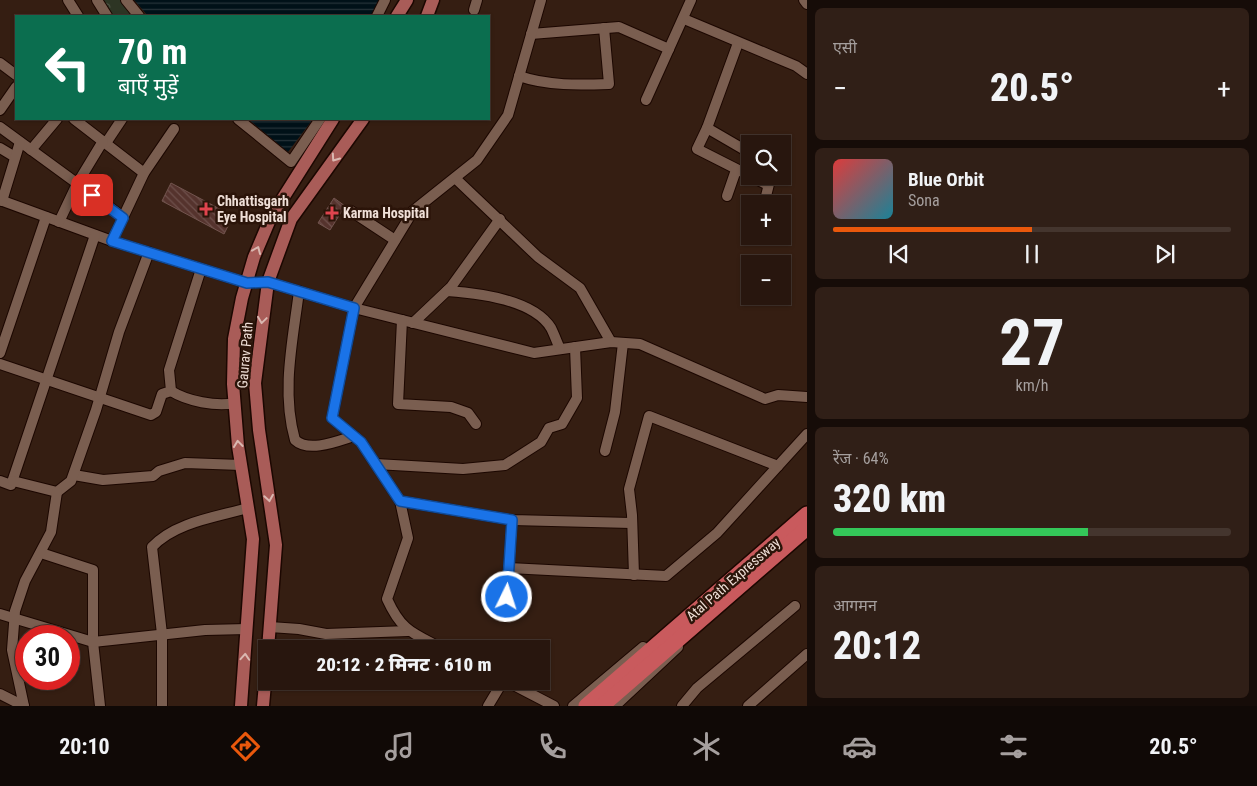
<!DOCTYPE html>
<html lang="hi">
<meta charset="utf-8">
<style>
body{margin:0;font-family:"Roboto Condensed","Noto Sans Devanagari",sans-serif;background:#301f17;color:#f1f3f6;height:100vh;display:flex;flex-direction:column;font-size:19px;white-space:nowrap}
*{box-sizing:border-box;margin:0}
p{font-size:16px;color:#a59f9e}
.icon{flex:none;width:28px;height:28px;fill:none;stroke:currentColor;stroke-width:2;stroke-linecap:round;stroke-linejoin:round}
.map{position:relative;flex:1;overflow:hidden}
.details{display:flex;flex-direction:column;gap:8px;padding:8px;background:#160c08;width:450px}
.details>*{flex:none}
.hud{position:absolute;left:15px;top:15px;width:475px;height:105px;border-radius:0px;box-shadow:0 1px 4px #0004,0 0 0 1px #44352e;background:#0b6e4f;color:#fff;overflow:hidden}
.tools{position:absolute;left:741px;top:135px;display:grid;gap:10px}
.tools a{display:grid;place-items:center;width:50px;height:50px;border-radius:0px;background:#28160e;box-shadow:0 1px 4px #0004,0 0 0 1px #44352e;font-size:25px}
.speed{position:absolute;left:15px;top:625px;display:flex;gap:10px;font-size:25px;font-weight:700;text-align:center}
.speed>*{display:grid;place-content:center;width:65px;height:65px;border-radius:50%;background:#28160e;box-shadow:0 1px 4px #0004,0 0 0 1px #44352e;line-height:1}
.speed .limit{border:8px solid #d22;background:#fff;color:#111}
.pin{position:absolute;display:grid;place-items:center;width:42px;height:42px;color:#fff;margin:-21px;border-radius:10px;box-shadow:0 2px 8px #0006}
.me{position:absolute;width:55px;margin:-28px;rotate:4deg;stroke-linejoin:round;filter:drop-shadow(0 0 4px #0008)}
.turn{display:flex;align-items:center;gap:18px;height:105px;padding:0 20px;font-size:22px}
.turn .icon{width:65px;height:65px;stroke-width:2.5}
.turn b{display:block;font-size:35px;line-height:42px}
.big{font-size:38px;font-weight:800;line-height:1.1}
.details .card{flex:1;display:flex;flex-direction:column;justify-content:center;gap:8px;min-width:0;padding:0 18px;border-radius:8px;background:#301f17}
.details .dial{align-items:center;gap:0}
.dial b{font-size:65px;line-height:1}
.song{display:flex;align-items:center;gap:15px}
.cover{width:60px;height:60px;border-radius:8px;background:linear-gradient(135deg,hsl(0 70% 55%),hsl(190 70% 35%))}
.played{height:5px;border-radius:2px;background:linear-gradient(90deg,#ea580c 50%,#44352e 50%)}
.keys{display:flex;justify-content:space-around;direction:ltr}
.heat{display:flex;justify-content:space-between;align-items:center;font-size:28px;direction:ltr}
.charge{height:8px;border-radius:4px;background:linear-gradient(90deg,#34c759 64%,#44352e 0)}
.trip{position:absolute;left:258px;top:640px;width:292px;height:50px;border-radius:0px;background:#28160e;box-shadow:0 1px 4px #0004,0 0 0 1px #44352e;font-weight:800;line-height:50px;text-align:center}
.tab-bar{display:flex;height:80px;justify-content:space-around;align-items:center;background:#100906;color:#a59f9e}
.tab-bar .icon{width:35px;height:35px}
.tab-bar .on{color:#ea580c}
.tab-bar b{font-size:22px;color:#f1f3f6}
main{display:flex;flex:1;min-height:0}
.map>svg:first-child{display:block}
</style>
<main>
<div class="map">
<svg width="807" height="706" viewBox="0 0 807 706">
<defs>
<pattern id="park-crowns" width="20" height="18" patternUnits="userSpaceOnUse" patternTransform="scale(1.25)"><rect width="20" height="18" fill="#2d3524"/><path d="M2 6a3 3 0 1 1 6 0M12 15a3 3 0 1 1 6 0" fill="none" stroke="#4c5243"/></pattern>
<pattern id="water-rules" width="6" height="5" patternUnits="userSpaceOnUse" patternTransform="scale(1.25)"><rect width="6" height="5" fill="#001118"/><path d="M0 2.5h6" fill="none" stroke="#263339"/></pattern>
<pattern id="building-back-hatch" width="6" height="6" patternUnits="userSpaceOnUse" patternTransform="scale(1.25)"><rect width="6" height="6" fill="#55332d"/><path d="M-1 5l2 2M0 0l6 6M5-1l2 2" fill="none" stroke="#6e504b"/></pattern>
</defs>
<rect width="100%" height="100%" fill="#351e12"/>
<polygon fill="url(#park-crowns)" points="98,0 126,0 138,16 109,16"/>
<g fill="url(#water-rules)">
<polygon points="134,0 379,0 371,16 148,16"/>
<polygon points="248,119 313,119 288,152"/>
</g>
<g fill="url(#building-back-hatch)" stroke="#72544e">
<polygon points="171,183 233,216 224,234 162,201"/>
<polygon points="334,198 345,206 330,230 318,223"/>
</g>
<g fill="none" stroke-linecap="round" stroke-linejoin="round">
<g stroke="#1c0701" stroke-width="12">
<g id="minor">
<polyline points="68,0 78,16"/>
<polyline points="97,0 107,16"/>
<polyline points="126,0 139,16"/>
<polyline points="804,0 807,4"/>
<polyline points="474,10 477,0"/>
<polyline points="377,16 385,0"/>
<polyline points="684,19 796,66 807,74"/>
<polyline points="531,34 619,27 669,49"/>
<polyline points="738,43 707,128 697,149 768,185"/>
<polyline points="0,63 16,75"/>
<path d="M519,76C548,86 579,85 609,84L604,28"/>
<polyline points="646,100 691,0"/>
<polyline points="0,110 16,87"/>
<polyline points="74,119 144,173"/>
<polyline points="238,119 291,162 320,119"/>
<polyline points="0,127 123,217"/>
<polyline points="707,128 750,153"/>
<polyline points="106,143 122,119"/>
<polyline points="0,148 15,157"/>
<polyline points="31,150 57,119"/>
<polyline points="455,178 538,257 580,288 611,342"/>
<polyline points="727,196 736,170"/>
<polyline points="0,200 112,241 247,283 268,282 354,308 534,353 611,342 640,344 765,399 778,395 807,397"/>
<polyline points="2,201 20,142"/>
<polyline points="764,204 771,176"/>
<polyline points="351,211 395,240"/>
<polyline points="59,222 77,184 103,141"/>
<polyline points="112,241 144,173 174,129"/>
<path d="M299,291C293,340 281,391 295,440C309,453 338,441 354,436"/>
<path d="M447,291C477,293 533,299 551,328C554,334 557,342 560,349"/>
<polyline points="402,320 398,404 451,407 468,413 476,424"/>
<polyline points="413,323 451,287 500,219"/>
<polyline points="0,353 46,217"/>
<polyline points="0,364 151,415 156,412 162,394 171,391 169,370 201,269"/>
<path d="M171,391C187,401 216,407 235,403"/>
<polyline points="605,451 615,412 623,343"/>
<polyline points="376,464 463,469 505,465 541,442 549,428 562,424 577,398 575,347"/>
<polyline points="74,475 103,480 153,476 159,471 185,463 241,465"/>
<polyline points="0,481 11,485 95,235"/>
<polyline points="13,481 57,492 71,481 96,410 119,332 149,252"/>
<polyline points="400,501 512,520 631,523"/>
<polyline points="41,553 93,570 93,642 100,706"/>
<polyline points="509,568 666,576 717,533 807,434"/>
<polyline points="634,575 632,515 629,489 649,416 778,466"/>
<polyline points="506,611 512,520"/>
<polyline points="0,614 93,642 205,630 247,629"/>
<polyline points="270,627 299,629 326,634 408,631"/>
<path d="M443,649C413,633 402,632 387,599L408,538L400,501L361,442L332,418L354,308L413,211L477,160L508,115L541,0"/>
<polyline points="506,681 554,706"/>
<polyline points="0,694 24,706"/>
<polyline points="24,706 12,650 15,611 25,581 51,532 57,492"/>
<path d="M162,706V634L152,547C175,522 217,517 248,508"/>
<polyline points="488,706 503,681"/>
<polyline points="573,706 643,647"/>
<polyline points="615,706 678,647"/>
<polyline points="682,706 697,688 795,606"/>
<polyline points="748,706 807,654"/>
</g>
</g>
<g stroke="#1c0701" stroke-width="15">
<g id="major">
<polyline points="397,16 407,0"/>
<polyline points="427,16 433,0"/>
<polyline points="268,649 276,545 259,430 255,383 268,282 291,219 363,119"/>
<polyline points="241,706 253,539 238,446 233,384 234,339 242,298 254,257 271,217 333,119"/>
<polyline points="263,706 266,672"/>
</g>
</g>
<g stroke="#1c0701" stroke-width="18">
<g id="highway">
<polyline points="586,706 807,514"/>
<polyline points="602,706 807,528"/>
</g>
</g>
<use href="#minor" stroke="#7a5e50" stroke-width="10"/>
<use href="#major" stroke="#a95c58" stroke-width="12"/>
<use href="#highway" stroke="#c95a5d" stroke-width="15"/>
</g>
<defs><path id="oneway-chevron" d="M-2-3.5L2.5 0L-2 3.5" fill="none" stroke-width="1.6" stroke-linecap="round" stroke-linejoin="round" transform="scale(1.25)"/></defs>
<g stroke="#dab8b1">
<use href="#oneway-chevron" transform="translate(335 158) rotate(125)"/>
<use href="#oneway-chevron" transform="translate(257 250) rotate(-67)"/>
<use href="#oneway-chevron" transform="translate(262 320) rotate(98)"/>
<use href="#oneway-chevron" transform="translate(238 444) rotate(-96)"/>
<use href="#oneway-chevron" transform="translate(269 498) rotate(81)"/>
<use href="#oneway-chevron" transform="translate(245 657) rotate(-86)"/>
</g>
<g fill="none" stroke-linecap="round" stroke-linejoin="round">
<g stroke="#114b97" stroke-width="12">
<polyline id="route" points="92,195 123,218 112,241 247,283 268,282 354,308 332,418 361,442 400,501 512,520 507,597"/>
</g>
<use href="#route" stroke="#1a73e8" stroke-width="9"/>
</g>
<g fill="#e0444e" stroke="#2b1409" stroke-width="2">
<path d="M203.5 201.5h5v5h5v5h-5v5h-5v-5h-5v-5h5z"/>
<path d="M329.5 205.5h5v5h5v5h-5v5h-5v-5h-5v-5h5z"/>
</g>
<g text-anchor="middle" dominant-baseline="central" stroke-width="5" stroke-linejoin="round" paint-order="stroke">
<g font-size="14" font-weight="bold" fill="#efdfd7" stroke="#2b1409" text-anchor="start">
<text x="217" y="201">Chhattisgarh<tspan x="217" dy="16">Eye Hospital</tspan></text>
<text x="343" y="213">Karma Hospital</text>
</g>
<g font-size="14" fill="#efdfd7" stroke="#2b1409">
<text transform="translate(245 355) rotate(-85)">Gaurav Path</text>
<text transform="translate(733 579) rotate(-41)">Atal Path Expressway</text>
</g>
</g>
</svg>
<div class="tools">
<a><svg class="icon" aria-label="search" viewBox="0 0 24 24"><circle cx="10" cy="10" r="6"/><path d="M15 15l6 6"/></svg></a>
<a>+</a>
<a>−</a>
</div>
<div class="speed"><div class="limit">30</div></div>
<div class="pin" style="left:92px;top:195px;background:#d93025"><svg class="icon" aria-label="arrive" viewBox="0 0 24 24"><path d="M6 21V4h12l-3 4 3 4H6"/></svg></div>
<svg class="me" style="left:507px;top:597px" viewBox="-20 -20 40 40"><circle r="17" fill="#1a73e8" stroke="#fff" stroke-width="3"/><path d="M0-11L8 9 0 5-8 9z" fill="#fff"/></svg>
<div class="trip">20:12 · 2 मिनट · 610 m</div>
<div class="hud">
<div class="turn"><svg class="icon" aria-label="left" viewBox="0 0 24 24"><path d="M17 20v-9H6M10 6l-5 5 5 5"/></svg><div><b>70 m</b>बाएँ मुड़ें</div></div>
</div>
</div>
<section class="details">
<div class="card"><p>एसी</p>
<div class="heat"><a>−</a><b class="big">20.5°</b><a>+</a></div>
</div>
<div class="card">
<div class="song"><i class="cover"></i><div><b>Blue Orbit</b><p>Sona</p></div></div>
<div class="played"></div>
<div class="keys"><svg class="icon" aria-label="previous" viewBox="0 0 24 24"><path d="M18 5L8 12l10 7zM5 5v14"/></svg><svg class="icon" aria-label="pause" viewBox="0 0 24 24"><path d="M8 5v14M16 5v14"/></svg><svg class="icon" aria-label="next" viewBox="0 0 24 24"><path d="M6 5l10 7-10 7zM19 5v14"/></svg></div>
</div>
<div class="card dial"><b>27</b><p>km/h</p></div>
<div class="card"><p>रेंज · 64%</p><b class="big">320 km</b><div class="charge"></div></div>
<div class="card"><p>आगमन</p><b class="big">20:12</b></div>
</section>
</main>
<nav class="tab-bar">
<b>20:10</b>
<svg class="icon on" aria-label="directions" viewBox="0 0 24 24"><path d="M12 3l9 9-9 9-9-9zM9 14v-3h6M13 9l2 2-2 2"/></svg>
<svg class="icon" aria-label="music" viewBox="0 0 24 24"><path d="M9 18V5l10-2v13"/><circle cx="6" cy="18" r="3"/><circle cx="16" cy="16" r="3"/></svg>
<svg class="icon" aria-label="phone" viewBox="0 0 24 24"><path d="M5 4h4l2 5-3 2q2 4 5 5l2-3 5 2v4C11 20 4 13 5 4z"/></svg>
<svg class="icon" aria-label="climate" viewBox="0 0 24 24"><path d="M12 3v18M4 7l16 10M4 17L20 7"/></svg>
<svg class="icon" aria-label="car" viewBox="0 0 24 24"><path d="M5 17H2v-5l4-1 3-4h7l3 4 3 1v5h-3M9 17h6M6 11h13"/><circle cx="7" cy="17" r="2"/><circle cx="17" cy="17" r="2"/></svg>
<svg class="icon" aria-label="filters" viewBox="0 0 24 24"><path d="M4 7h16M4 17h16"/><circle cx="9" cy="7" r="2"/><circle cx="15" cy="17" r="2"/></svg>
<b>20.5°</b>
</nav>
